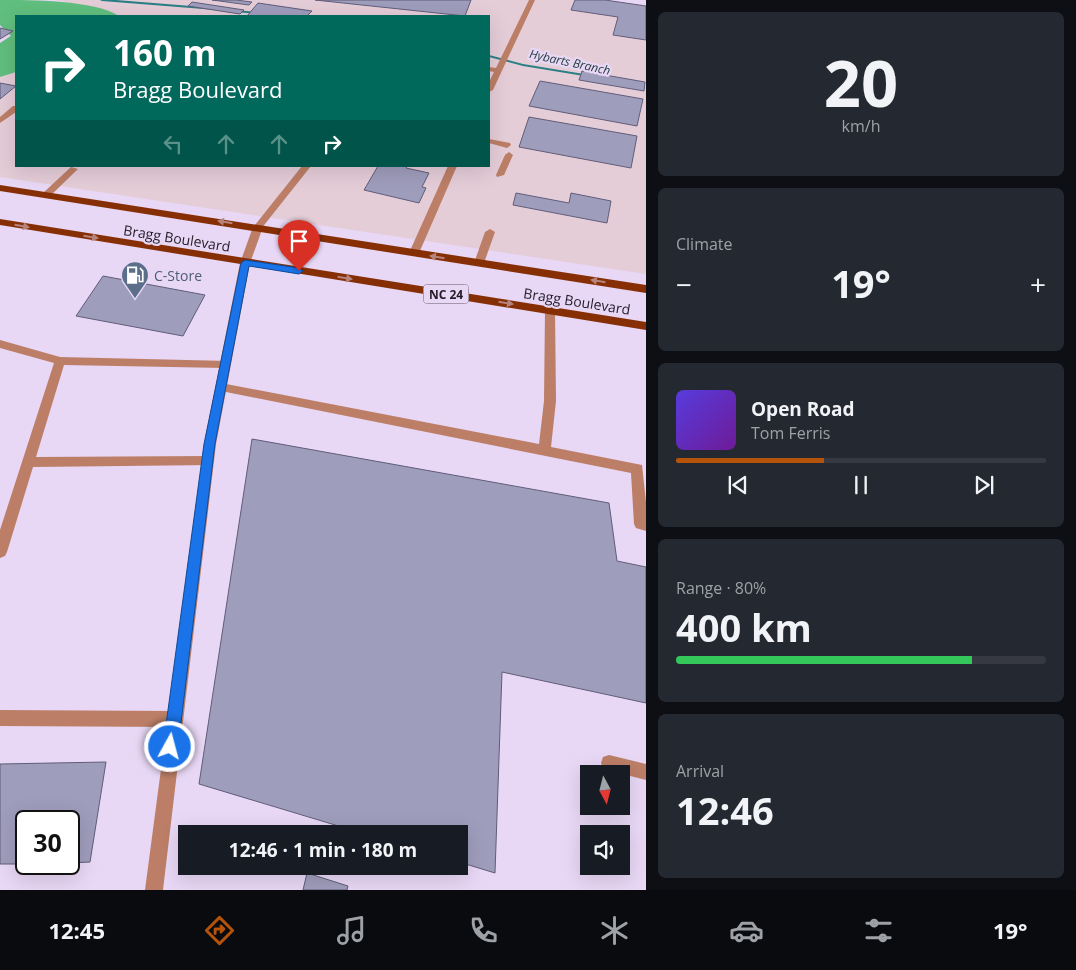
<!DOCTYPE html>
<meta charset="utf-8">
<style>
body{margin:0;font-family:"Open Sans",sans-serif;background:#242831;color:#f1f3f6;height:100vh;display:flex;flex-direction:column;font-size:19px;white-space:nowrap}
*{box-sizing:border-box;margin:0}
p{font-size:16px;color:#9ea1a6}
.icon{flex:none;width:28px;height:28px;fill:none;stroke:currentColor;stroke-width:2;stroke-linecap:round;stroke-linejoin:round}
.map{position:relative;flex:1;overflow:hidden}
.drawer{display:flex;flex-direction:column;gap:12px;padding:12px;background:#0d0f14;width:430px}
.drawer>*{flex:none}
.banner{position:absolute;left:15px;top:15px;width:475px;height:152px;border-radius:0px;box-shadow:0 5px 20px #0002;background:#00695c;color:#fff;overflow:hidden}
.needle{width:32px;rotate:173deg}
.tools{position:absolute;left:580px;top:765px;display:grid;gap:10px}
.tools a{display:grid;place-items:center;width:50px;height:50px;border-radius:0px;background:#171b24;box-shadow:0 5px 20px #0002;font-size:25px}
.speed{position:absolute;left:15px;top:810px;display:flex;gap:10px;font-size:25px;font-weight:700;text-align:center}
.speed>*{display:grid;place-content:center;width:65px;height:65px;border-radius:50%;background:#171b24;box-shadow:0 5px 20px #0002;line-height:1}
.speed .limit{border:2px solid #111;border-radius:8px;background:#fff;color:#111}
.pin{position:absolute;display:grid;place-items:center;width:42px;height:42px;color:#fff;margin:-51px -21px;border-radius:50% 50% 50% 0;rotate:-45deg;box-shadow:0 0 5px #0007}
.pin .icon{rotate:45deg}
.me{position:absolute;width:55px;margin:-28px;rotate:7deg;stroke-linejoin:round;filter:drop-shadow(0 0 4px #0008)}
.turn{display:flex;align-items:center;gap:18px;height:105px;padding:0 15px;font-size:22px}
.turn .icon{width:65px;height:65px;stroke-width:2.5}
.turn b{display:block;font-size:35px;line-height:42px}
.lanes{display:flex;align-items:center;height:48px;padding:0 15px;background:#0003;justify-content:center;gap:25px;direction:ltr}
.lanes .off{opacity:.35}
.big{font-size:38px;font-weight:700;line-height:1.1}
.drawer .tile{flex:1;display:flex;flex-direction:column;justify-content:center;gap:8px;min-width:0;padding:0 18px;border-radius:8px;background:#242831}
.drawer .dial{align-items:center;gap:0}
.dial b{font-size:65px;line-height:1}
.song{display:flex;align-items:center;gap:15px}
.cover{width:60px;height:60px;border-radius:8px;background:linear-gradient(135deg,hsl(250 70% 55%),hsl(280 70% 35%))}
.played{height:5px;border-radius:2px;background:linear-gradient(90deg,#b45309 40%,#363941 40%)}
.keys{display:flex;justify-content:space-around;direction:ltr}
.heat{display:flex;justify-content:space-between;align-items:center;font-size:28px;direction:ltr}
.charge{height:8px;border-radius:4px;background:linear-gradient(90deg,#34c759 80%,#363941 0)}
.trip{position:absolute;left:178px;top:825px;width:290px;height:50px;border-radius:0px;background:#171b24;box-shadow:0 5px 20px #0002;font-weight:700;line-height:50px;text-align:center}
.dock{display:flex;height:80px;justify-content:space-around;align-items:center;background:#090b0e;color:#9ea1a6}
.dock .icon{width:35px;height:35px}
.dock .on{color:#b45309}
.dock b{font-size:22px;color:#f1f3f6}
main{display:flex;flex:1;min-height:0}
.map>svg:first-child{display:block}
</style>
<main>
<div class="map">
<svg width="646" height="890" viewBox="0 0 646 890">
<rect width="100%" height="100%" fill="#e8d7f5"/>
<polygon fill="#e5cdd8" points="55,0 597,0 646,6 646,274 0,177 0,77 16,72 16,166 489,166 489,16 119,16 90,7"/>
<path fill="#60be7e" d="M0,0C30,0 95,0 119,16H16V72L0,77V43L11,36L0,25Z"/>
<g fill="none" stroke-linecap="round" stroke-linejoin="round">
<g fill="#2a7f85" fill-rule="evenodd">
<polygon points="100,0 116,0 216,8 218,9 216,10 102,1"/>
<polygon points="233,10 258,12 260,13 258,14 234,12 233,12"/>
<polygon points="489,55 523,64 590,75 592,76 590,77 523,66 489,57"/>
</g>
</g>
<g fill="#9f9dbc" stroke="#605d79">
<polygon points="212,0 236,0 252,2 249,5"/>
<polygon points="315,0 471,0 465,16"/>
<polygon points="575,0 605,0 646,6 646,40 613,35 618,17 571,10"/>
<polygon points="192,2 244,10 240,14 188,6"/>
<polygon points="258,3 312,11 307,16 247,16"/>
<polygon points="0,28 13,31 0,39"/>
<polygon points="582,71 645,82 644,91 579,80"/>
<polygon points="540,81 643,99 637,126 529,106"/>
<polygon points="0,83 16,86 0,99"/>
<polygon points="529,117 637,136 631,168 519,147"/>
<polygon points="378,166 407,166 406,168 429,173 422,187 426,188 419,203 364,190"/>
<polygon points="516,193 569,203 571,193 611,201 607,223 513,205"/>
<polygon points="103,276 205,295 183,336 76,316"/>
<polygon points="252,439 609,503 617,561 646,567 646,703 502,672 495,873 459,862 459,834 365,834 199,784"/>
<polygon points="106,762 90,862 69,863 69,821 26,821 26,864 0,864 0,764"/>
<polygon points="307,873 348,886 347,890 303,890"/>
</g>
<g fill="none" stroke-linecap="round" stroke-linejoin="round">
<g fill="#bc7e67" fill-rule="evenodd">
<polygon points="529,0 535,0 493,90 489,92 489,82 494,72 489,71 489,67 496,68"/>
<polygon points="13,106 16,106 16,112 0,123 0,117"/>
<polygon points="489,139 510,143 511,145 507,148 489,143"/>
<polygon points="509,152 513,155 504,175 497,177 496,175 505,155"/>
<polygon points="302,166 311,166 261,229 255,229 255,225"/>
<polygon points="448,166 457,166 419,253 414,256 410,255 409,253"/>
<polygon points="71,167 78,169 49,197 43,197 43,193"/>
<polygon points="490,229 495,232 484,263 479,266 475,265 474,263 485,232"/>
<polygon points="550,307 555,311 556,401 551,447 642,465 646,502 646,531 636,528 634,524 631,473 221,391 215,387 221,383 539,444 544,401 545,311"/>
<polygon points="0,340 60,357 229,361 231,364 225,368 64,365 36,457 208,456 212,457 214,461 212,465 33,467 7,552 5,556 0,558 0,530 54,363 0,348"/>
<polygon points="0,710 174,711 180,713 182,719 180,725 174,727 0,726"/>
<polygon points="609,755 646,764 646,780 603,769 601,763 603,757"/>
</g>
<polygon fill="#bc7e67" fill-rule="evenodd" points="258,224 263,227 250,263 216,444 163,890 145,890 204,444 240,263 253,227"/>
<g fill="#862f05" fill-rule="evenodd">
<polygon points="0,185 646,285 646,293 0,191"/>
<polygon points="0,219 646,322 646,330 0,225"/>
</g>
</g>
<defs><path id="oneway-solid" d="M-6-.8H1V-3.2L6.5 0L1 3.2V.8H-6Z" transform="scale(1.25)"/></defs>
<g fill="#b7837d">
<use href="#oneway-solid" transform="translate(225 222) rotate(-171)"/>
<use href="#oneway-solid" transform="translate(22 226) rotate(10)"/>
<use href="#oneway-solid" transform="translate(91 237) rotate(9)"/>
<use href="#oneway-solid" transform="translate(437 257) rotate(-171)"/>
<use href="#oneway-solid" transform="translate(345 278) rotate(9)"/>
<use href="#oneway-solid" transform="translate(598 281) rotate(-171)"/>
<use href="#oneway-solid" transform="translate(506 303) rotate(9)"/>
</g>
<polygon fill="#1a73e8" stroke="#114b97" points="245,260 299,268 303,271 299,274 249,266 215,444 178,747 176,753 170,755 165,753 163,747 204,444 241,263"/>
<defs>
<g id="fuel-pin" transform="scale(1.4375)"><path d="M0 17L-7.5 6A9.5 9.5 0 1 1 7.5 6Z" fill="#5c6f8a" stroke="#e8d7f5"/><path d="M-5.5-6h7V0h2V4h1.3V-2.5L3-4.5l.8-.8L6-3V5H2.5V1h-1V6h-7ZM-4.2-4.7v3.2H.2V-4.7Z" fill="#fff"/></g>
</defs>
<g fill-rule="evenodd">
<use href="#fuel-pin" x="135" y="275"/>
</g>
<g text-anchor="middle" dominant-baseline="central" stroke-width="4.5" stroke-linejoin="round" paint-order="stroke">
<g font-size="12" font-style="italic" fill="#253f40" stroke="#e8d7f5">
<text transform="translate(570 62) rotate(12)">Hybarts Branch</text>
</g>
<rect fill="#e8d7f5" stroke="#5e5465" stroke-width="1" x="423.5" y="284.5" width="45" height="19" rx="4"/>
<g font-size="12" font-weight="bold" fill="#231c27">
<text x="446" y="294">NC 24</text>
</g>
<g font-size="14" fill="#231c27" stroke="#e8d7f5">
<text transform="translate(177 238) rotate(9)">Bragg Boulevard</text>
<text transform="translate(577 301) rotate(9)">Bragg Boulevard</text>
</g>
<g font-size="14" fill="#4e5e75" stroke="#e8d7f5" text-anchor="start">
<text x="154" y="275">C-Store</text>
</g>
</g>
</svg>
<div class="tools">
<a><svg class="needle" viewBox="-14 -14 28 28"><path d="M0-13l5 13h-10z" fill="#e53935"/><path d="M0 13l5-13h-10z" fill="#9ea1a6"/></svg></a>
<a><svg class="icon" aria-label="sound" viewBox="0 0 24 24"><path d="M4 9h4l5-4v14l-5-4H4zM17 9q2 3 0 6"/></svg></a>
</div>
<div class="speed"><div class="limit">30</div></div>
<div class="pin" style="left:299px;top:271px;background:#d93025"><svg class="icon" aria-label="arrive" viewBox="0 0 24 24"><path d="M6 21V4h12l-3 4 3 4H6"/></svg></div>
<svg class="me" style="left:170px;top:747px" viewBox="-20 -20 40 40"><circle r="17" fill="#1a73e8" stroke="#fff" stroke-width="3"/><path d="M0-11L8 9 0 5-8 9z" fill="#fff"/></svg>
<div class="trip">12:46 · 1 min · 180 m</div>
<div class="banner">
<div class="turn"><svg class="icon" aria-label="right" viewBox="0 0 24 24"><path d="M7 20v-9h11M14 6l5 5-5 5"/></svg><div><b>160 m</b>Bragg Boulevard</div></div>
<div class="lanes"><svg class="icon off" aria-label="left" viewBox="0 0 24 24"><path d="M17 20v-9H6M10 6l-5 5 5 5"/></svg><svg class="icon off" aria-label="ahead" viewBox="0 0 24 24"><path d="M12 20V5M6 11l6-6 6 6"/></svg><svg class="icon off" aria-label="ahead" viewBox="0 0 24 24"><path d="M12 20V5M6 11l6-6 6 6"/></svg><svg class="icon" aria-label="right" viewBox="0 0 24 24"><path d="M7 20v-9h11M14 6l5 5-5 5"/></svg></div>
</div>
</div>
<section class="drawer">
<div class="tile dial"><b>20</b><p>km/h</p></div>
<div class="tile"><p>Climate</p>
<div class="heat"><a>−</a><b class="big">19°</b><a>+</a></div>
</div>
<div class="tile">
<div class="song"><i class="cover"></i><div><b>Open Road</b><p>Tom Ferris</p></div></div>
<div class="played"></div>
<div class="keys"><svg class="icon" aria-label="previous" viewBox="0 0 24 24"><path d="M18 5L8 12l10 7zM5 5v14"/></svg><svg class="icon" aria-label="pause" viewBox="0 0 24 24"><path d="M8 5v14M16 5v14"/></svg><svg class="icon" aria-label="next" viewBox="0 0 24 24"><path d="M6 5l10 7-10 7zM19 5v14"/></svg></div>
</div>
<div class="tile"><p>Range · 80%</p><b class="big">400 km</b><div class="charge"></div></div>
<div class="tile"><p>Arrival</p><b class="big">12:46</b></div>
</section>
</main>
<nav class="dock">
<b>12:45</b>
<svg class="icon on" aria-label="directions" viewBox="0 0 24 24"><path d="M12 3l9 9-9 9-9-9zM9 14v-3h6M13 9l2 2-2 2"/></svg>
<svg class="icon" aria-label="music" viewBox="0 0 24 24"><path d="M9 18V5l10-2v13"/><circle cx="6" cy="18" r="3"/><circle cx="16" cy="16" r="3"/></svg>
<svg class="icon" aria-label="phone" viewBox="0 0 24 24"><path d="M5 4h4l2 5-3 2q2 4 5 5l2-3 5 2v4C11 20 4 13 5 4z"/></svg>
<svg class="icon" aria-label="climate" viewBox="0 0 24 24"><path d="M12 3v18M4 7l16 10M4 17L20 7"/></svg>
<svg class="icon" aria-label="car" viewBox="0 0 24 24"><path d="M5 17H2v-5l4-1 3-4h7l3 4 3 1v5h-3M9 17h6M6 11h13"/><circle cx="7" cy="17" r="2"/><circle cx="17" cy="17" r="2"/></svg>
<svg class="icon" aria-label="filters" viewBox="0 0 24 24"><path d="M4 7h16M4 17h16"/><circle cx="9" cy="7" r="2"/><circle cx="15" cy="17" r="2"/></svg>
<b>19°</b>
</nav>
